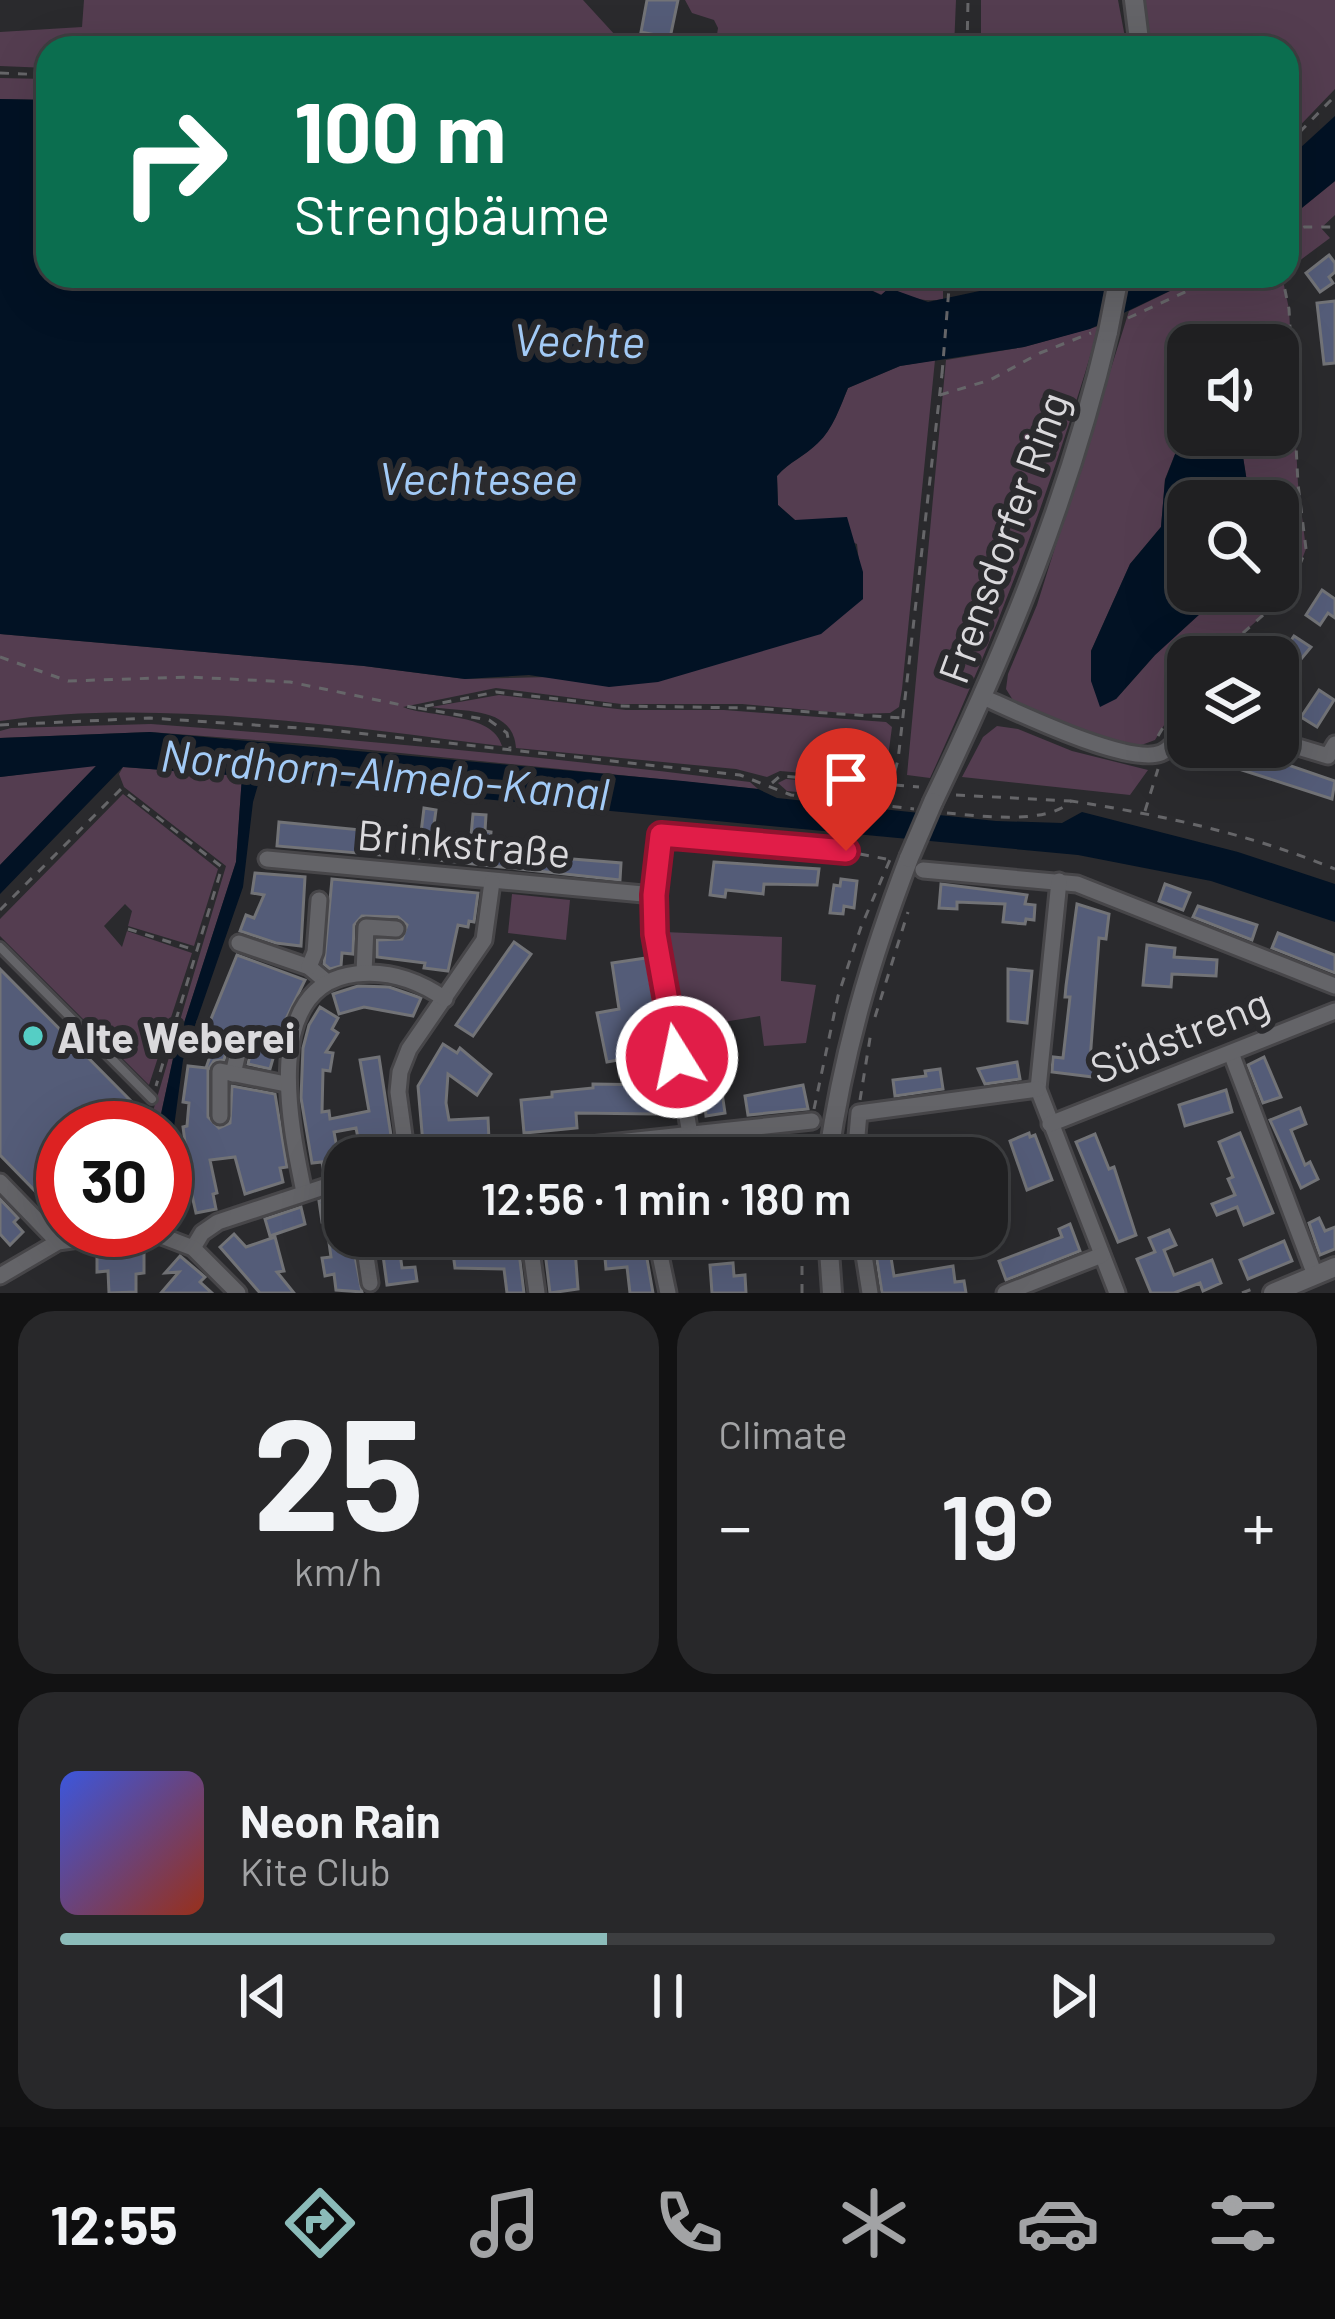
<!DOCTYPE html>
<meta charset="utf-8">
<style>
body{margin:0;font-family:Barlow,sans-serif;background:#28282a;color:#f1f3f6;height:100vh;display:flex;flex-direction:column;font-size:45px;white-space:nowrap}
*{box-sizing:border-box;margin:0}
p{font-size:39px;color:#a2a3a5}
.icon{flex:none;width:66px;height:66px;fill:none;stroke:currentColor;stroke-width:2;stroke-linecap:round;stroke-linejoin:round}
.map{position:relative;height:1293px;overflow:hidden}
.drawer{display:flex;flex-direction:column;gap:18px;padding:18px;background:#121213;flex:1}
.drawer>*{flex:none}
.hud{position:absolute;left:36px;top:36px;width:1263px;height:252px;border-radius:36px;box-shadow:0 12px 48px #0002,0 0 0 3px #3d3e40;background:#0b6e4f;color:#fff;overflow:hidden}
.buttons{position:absolute;left:1167px;top:324px;display:grid;gap:24px}
.buttons a{display:grid;place-items:center;width:132px;height:132px;border-radius:24px;background:#202022;box-shadow:0 12px 48px #0002,0 0 0 3px #3d3e40;font-size:60px}
.speed{position:absolute;left:36px;top:1101px;display:flex;gap:24px;font-size:60px;font-weight:700;text-align:center}
.speed>*{display:grid;place-content:center;width:156px;height:156px;border-radius:50%;background:#202022;box-shadow:0 12px 48px #0002,0 0 0 3px #3d3e40;line-height:1}
.speed .limit{border:18px solid #d22;background:#fff;color:#111}
.pin{position:absolute;display:grid;place-items:center;width:102px;height:102px;color:#fff;margin:-123px -51px;border-radius:50% 50% 50% 0;rotate:-45deg;box-shadow:0 0 12px #0007}
.pin .icon{rotate:45deg}
.me{position:absolute;width:132px;margin:-66px;rotate:350deg;stroke-linejoin:round;filter:drop-shadow(0 0 9px #0008)}
.turn{display:flex;align-items:center;gap:42px;height:252px;padding:0 60px;font-size:54px}
.turn .icon{width:156px;height:156px;stroke-width:2.5}
.turn b{display:block;font-size:84px;line-height:102px}
.big{font-size:90px;font-weight:600;line-height:1.1}
.drawer .tile{flex:1;display:flex;flex-direction:column;justify-content:center;gap:18px;min-width:0;padding:0 42px;border-radius:36px;background:#28282a}
.drawer .dial{align-items:center;gap:0}
.dial b{font-size:156px;line-height:1}
.song{display:flex;align-items:center;gap:36px}
.cover{width:144px;height:144px;border-radius:18px;background:linear-gradient(135deg,hsl(230 70% 55%),hsl(10 70% 35%))}
.played{height:12px;border-radius:6px;background:linear-gradient(90deg,#8bbbb9 45%,#3d3e40 45%)}
.keys{display:flex;justify-content:space-around;direction:ltr}
.heat{display:flex;justify-content:space-between;align-items:center;font-size:66px;direction:ltr}
.drawer .tiles{flex:1;display:grid;gap:18px;grid-template-columns:1fr 1fr}
.tile:last-child{grid-column:span 2}
.trip{position:absolute;left:324px;top:1137px;width:684px;height:120px;border-radius:36px;background:#202022;box-shadow:0 12px 48px #0002,0 0 0 3px #3d3e40;font-weight:600;line-height:120px;text-align:center}
.tab-bar{display:flex;height:192px;justify-content:space-around;align-items:center;background:#0d0d0e;color:#a2a3a5}
.tab-bar .icon{width:84px;height:84px}
.tab-bar .active{color:#8bbbb9}
.tab-bar b{font-size:54px;color:#f1f3f6}
.map>svg:first-child{display:block}
</style>
<div class="map">
<svg width="1335" height="1293" viewBox="0 0 1335 1293">
<rect width="100%" height="100%" fill="#2a2a2d"/>
<g fill="#543d50" fill-rule="evenodd">
<polygon points="84,0 583,0 627,48 48,48 48,68 0,66 0,32 82,27"/>
<polygon points="685,0 956,0 954,48 715,48 718,28 714,20 692,13"/>
<polygon points="981,0 1118,0 1127,48 981,48"/>
<polygon points="1143,0 1335,0 1335,89 1287,139 1287,48 1148,48"/>
<polygon points="0,78 48,79 48,100 0,99"/>
<polygon points="1335,181 1335,215 1321,228 1330,238 1287,270 1287,220"/>
<path d="M848,276H896L914,286L943,289V299C921,303 909,296 889,288L882,295L853,282Z"/>
<path d="M1201,276H1282L1289,309L1298,484L1306,549L1289,592L1216,657H1188V686L1155,740L1136,747L1029,713L1016,705L1006,689L1008,674L1037,605L1129,311ZM1188,345H1278V435H1245L1241,444L1250,501H1278V591H1225L1155,655L1116,699L1091,651L1130,564L1161,527L1165,479L1181,439L1188,432Z"/>
<path d="M1099,326C1054,482 998,631 930,778L907,775L946,360L1024,347Z"/>
<path d="M935,360L902,689L899,707L890,713L854,714L742,704H621L496,688L403,707C430,718 493,712 502,746C346,727 156,698 0,721V634L364,666L465,679L549,677L863,599L857,544L795,520L778,505L777,476C789,462 805,456 817,443C833,429 840,407 848,388L900,366Z"/>
<path d="M499,695L626,710H724L886,722L892,727L885,780L780,771L767,777L736,769L516,748C513,706 463,712 431,707Z"/>
<path d="M151,724C351,739 551,757 750,782L758,789L321,745L150,732L0,738V731L11,728Z"/>
<polygon points="997,726 1018,729 1072,751 1148,770 1130,795 962,777 983,737"/>
<polygon points="97,765 0,865 0,777"/>
<polygon points="123,767 242,776 236,862 174,1054 158,1128 148,1128 226,866 124,787 119,774"/>
<polygon points="786,779 885,787 883,800 787,791 778,783"/>
<polygon points="123,794 218,869 194,946 128,926 132,911 125,904 104,926 122,947 127,931 192,953 149,1085 0,936 0,919"/>
<polygon points="512,894 570,900 566,940 508,933"/>
<polygon points="664,932 782,937 781,981 816,985 806,1043 764,1046 760,1016 699,1026 683,1020"/>
</g>
<g fill="#021224">
<path d="M0,99L48,100V276H848L853,282L881,295L889,288L928,302L1050,276H1201L1090,329L1024,347L900,366L848,388C840,407 833,429 818,443C805,456 789,462 777,476L778,505L795,520L847,517L863,572V599L821,634L658,682L609,687L529,675L465,679L364,666L0,634Z"/>
<polygon points="1335,116 1335,181 1287,220 1287,160"/>
<polygon points="1188,432 1245,435 1241,444 1250,501 1188,501 1188,591 1225,591 1155,655 1116,699 1100,707 1091,681 1091,651 1130,564 1161,527 1165,480 1181,439"/>
<polygon points="150,732 683,781 758,789 777,798 996,821 1062,823 1082,812 1238,852 1335,884 1335,922 1211,881 1078,855 260,778 253,802 243,887 183,1060 165,1194 165,1128 158,1128 174,1054 236,862 242,776 123,767 0,894 0,865 96,766 0,777 0,738"/>
</g>
<g fill="#545c78" stroke="#727377" stroke-width="3">
<polygon points="647,0 678,0 670,38 641,32"/>
<polygon points="1329,255 1335,263 1335,272 1329,277 1333,283 1320,292 1306,273"/>
<polygon points="1335,301 1335,363 1324,364 1317,303"/>
<polygon points="1322,590 1335,599 1335,618 1328,613 1320,625 1306,615"/>
<polygon points="1294,636 1311,647 1292,670 1278,659"/>
<polygon points="1319,690 1334,700 1317,727 1301,717"/>
<polygon points="1202,747 1256,754 1335,781 1332,799 1239,769 1199,762"/>
<polygon points="424,808 436,810 433,832 471,836 473,814 486,815 485,831 491,832 490,844 511,846 510,854 621,863 620,880 418,858"/>
<polygon points="279,822 382,832 380,855 277,846"/>
<polygon points="714,862 819,869 817,885 764,884 763,894 726,890 725,897 710,895"/>
<polygon points="255,873 305,877 301,946 276,943 240,931 246,915 254,918 264,895 252,893"/>
<polygon points="332,879 478,893 474,922 469,921 468,927 458,925 448,971 424,968 425,963 377,957 377,940 402,939 407,925 398,917 362,916 354,925 353,954 342,953 341,966 330,969 324,964"/>
<polygon points="841,879 857,881 854,908 844,906 843,914 830,913 834,885 840,886"/>
<polygon points="941,884 1027,895 1025,904 1035,905 1034,920 1026,919 1025,924 1003,922 1005,904 957,902 957,909 939,908"/>
<polygon points="1165,884 1190,893 1183,910 1159,901"/>
<polygon points="1077,904 1109,914 1106,939 1099,938 1090,1061 1103,1063 1101,1078 1052,1072 1053,1057 1063,1058 1070,997 1065,997 1066,986"/>
<polygon points="1198,906 1257,925 1252,940 1193,917"/>
<polygon points="1278,933 1335,955 1335,973 1272,948"/>
<polygon points="514,942 531,954 473,1036 456,1025"/>
<polygon points="1147,945 1175,948 1174,957 1217,960 1216,976 1172,974 1171,987 1143,985"/>
<polygon points="237,955 305,980 282,1027 270,1069 248,1064 253,1042 248,1031 239,1028 232,1033 224,1060 214,1061 208,1070 208,1117 219,1128 230,1123 232,1086 275,1094 287,1167 280,1168 283,1182 245,1194 235,1157 210,1160 217,1193 213,1194 216,1209 196,1213 180,1142 185,1142 183,1127 187,1126 189,1103 183,1102 188,1066 206,1068 214,1045 202,1041"/>
<polygon points="646,958 662,1052 607,1062 597,1013 619,1009 612,963"/>
<polygon points="0,969 133,1103 109,1128 63,1128 63,1173 40,1196 0,1155"/>
<polygon points="1008,969 1032,971 1027,1023 1008,1021"/>
<polygon points="358,986 389,987 421,998 413,1016 364,1007 339,1014 333,994"/>
<polygon points="320,1007 338,1018 332,1029 338,1033 326,1052 333,1053 330,1071 323,1070 322,1112 329,1111 330,1119 369,1111 360,1060 379,1057 394,1155 362,1158 356,1128 334,1132 341,1169 324,1173 322,1162 312,1163 301,1098 303,1048 309,1025"/>
<polygon points="708,1042 715,1087 721,1086 725,1113 706,1116 699,1043"/>
<polygon points="443,1044 457,1053 460,1048 491,1074 477,1095 448,1074 446,1103 449,1120 488,1118 489,1140 470,1141 470,1137 423,1144 418,1086"/>
<polygon points="1264,1057 1281,1097 1263,1103 1248,1065"/>
<polygon points="1017,1062 1020,1079 985,1084 978,1069"/>
<polygon points="940,1069 943,1089 895,1096 893,1080 926,1076 925,1071"/>
<polygon points="593,1084 655,1085 655,1114 576,1113 577,1128 524,1133 521,1100 552,1097 552,1092 593,1088"/>
<polygon points="803,1085 808,1109 748,1115 745,1096"/>
<polygon points="1226,1090 1232,1112 1185,1126 1179,1105"/>
<polygon points="1300,1108 1306,1124 1291,1130 1305,1165 1310,1162 1318,1179 1301,1188 1270,1120"/>
<polygon points="1029,1133 1030,1137 1035,1135 1052,1180 1027,1190 1010,1141"/>
<polygon points="1240,1133 1273,1213 1244,1225 1237,1207 1217,1215 1212,1204 1235,1195 1228,1179 1233,1177 1219,1142"/>
<polygon points="1095,1134 1109,1169 1114,1167 1136,1235 1118,1242 1076,1142"/>
<polygon points="779,1138 782,1158 754,1158 752,1144"/>
<polygon points="336,1196 345,1236 351,1236 362,1292 336,1290 334,1274 325,1276 322,1258 331,1257 326,1221 322,1222 319,1201"/>
<polygon points="0,1199 18,1218 14,1222 23,1232 10,1245 0,1234"/>
<polygon points="301,1207 305,1224 270,1236 265,1219"/>
<polygon points="1319,1218 1325,1231 1335,1227 1335,1249 1320,1255 1309,1223"/>
<polygon points="1070,1224 1080,1251 1006,1280 999,1261 1062,1237 1059,1229"/>
<polygon points="1169,1230 1176,1245 1164,1250 1174,1275 1212,1260 1221,1283 1203,1291 1200,1283 1174,1293 1151,1293 1137,1259 1155,1252 1149,1238"/>
<polygon points="234,1234 246,1247 275,1237 284,1271 277,1272 294,1293 260,1293 220,1247"/>
<polygon points="517,1236 524,1293 507,1293 504,1269 455,1268 453,1253 460,1252 459,1246"/>
<polygon points="543,1236 574,1236 578,1289 550,1293"/>
<polygon points="617,1236 643,1236 653,1293 630,1293 627,1267 606,1269 605,1258 618,1256"/>
<polygon points="669,1236 697,1236 699,1252 673,1257"/>
<polygon points="888,1239 894,1276 953,1266 955,1282 964,1281 966,1293 882,1293 874,1241"/>
<polygon points="1284,1241 1292,1261 1248,1279 1240,1260"/>
<polygon points="399,1246 402,1268 415,1267 417,1281 387,1285 382,1248"/>
<polygon points="144,1247 144,1273 136,1274 136,1292 109,1293 108,1271 97,1272 97,1249"/>
<polygon points="180,1256 205,1277 200,1282 212,1293 161,1293 179,1272 165,1273"/>
<polygon points="733,1263 734,1276 745,1275 746,1293 712,1293 710,1265"/>
</g>
<g fill="none" stroke-linecap="round" stroke-linejoin="round">
<g stroke="#474649" stroke-width="14">
<polyline id="service" points="0,947 152,1099"/>
</g>
<g stroke="#474649" stroke-width="21">
<g id="minor">
<path d="M983,697C1017,712 1128,766 1161,753C1173,748 1180,735 1188,727"/>
<polyline points="1278,741 1328,756 1335,744"/>
<polyline points="267,859 654,895"/>
<polyline points="923,870 1077,884 1335,986"/>
<polyline points="1059,881 1038,1089 1117,1293"/>
<polyline points="239,943 309,967 327,982"/>
<polyline points="309,967 315,952 319,900"/>
<polyline points="364,973 366,927 396,929"/>
<polyline points="1231,1053 1315,1275"/>
<polyline points="233,1074 241,1040"/>
<polyline points="220,1116 220,1071 286,1084"/>
<polyline points="1050,1124 1335,1011"/>
<polyline points="690,1134 655,934 654,895 661,835 846,851"/>
<polyline points="407,1158 398,1092 400,1072 409,1049 484,940 492,882"/>
<polyline points="470,1158 812,1121"/>
<polyline points="855,1158 859,1113 1038,1089"/>
<polyline points="0,1182 58,1242"/>
<path d="M304,1192C291,1130 259,985 356,974C388,970 419,981 445,999"/>
<polyline points="363,1236 370,1283"/>
<polyline points="529,1236 537,1293"/>
<polyline points="656,1236 668,1293"/>
<polyline points="861,1236 870,1293"/>
<polyline points="193,1248 202,1233 218,1222 345,1180"/>
<polyline points="0,1276 58,1242 113,1234 159,1235 193,1248 238,1293"/>
<polyline points="1005,1293 1102,1255"/>
</g>
</g>
<g stroke="#474649" stroke-width="24">
<g id="tertiary">
<polyline points="1134,0 1140,48"/>
<path d="M933,802C1006,650 1070,496 1108,332"/>
<path d="M828,1158C844,1049 870,960 909,858"/>
<polyline points="828,1236 832,1293"/>
<polyline points="1273,1293 1335,1267"/>
</g>
</g>
<g stroke="#666669" stroke-width="3" stroke-dasharray="9 9" stroke-linecap="butt">
<polyline points="967,48 968,0"/>
<polyline points="0,73 48,75"/>
<polyline points="1287,145 1335,96"/>
<polyline points="1287,235 1304,227 1335,227"/>
<polyline points="904,276 933,285 987,276"/>
<polyline points="1128,318 1220,276"/>
<polyline points="940,395 990,380 1040,353 1091,333"/>
<polyline points="0,657 68,681 189,677 290,682 416,708 496,692 619,706 750,708 903,718"/>
<polyline points="1216,657 1289,592 1306,549 1298,484 1289,309 1282,276"/>
<polyline points="418,708 489,720 507,733 510,748"/>
<polyline points="0,725 150,718 329,730 740,775 791,795 914,809"/>
<polyline points="1158,736 1188,686"/>
<polyline points="772,783 780,776 919,787"/>
<polyline points="956,795 1071,801"/>
<polyline points="885,806 898,760 942,374"/>
<polyline points="1145,811 1158,769"/>
<path d="M947,813C981,816 1048,825 1071,801C1162,815 1250,834 1335,869"/>
<polyline points="860,854 886,859"/>
<polyline points="0,910 121,789 222,867 156,1086"/>
<polyline points="128,929 195,950"/>
<polyline points="875,1017 908,912"/>
<polyline points="860,1100 871,1032"/>
<polyline points="814,1109 838,996 861,927 892,855"/>
<polyline points="144,1128 148,1112"/>
<polyline points="808,1158 811,1136"/>
<polyline points="802,1293 802,1236"/>
<polyline points="1242,1293 1255,1288"/>
</g>
<use href="#service" stroke="#646468" stroke-width="8"/>
<use href="#minor" stroke="#646468" stroke-width="15"/>
<use href="#tertiary" stroke="#646468" stroke-width="18"/>
<g stroke="#474649" stroke-width="24" stroke-linecap="butt">
<g id="tertiary-bridge">
<polyline points="1108,332 1119,276"/>
<polyline points="909,858 933,802"/>
</g>
</g>
<polyline stroke="#666669" stroke-width="3" stroke-dasharray="9 9" stroke-linecap="butt" points="942,374 950,276"/>
<use href="#tertiary-bridge" stroke="#646468" stroke-width="18"/>
</g>
<g fill="none" stroke-linecap="round" stroke-linejoin="round">
<g stroke="#92132f" stroke-width="30">
<polyline id="route" points="677,1057 655,934 654,895 661,835 846,851"/>
</g>
<use href="#route" stroke="#e11d48" stroke-width="21"/>
</g>
<circle fill="#55cec5" stroke="#2a2a2d" stroke-width="4.5" cx="33" cy="1036" r="12"/>
<g text-anchor="middle" dominant-baseline="central" stroke-width="12" stroke-linejoin="round" paint-order="stroke">
<g font-size="42" fill="#dad9dc" stroke="#2a2a2d">
<text transform="translate(1002 537) rotate(-70)">Frensdorfer Ring</text>
<text transform="translate(464 842) rotate(5)">Brinkstraße</text>
<text transform="translate(1179 1034) rotate(-22)">Südstreng</text>
</g>
<g font-size="42" font-weight="bold" fill="#dad9dc" stroke="#2a2a2d" text-anchor="start">
<text x="57" y="1036">Alte Weberei</text>
</g>
<g font-size="45" font-style="italic" fill="#a3cbf7" stroke="#2a2a2d">
<text transform="translate(579 339) rotate(1)">Vechte</text>
<text x="478" y="477">Vechtesee</text>
<text transform="translate(385 773) rotate(5)">Nordhorn-Almelo-Kanal</text>
</g>
</g>
</svg>
<div class="buttons">
<a><svg class="icon" aria-label="sound" viewBox="0 0 24 24"><path d="M4 9h4l5-4v14l-5-4H4zM17 9q2 3 0 6"/></svg></a>
<a><svg class="icon" aria-label="search" viewBox="0 0 24 24"><circle cx="10" cy="10" r="6"/><path d="M15 15l6 6"/></svg></a>
<a><svg class="icon" aria-label="layers" viewBox="0 0 24 24"><path d="M12 4l9 5-9 5-9-5zM3 14l9 5 9-5"/></svg></a>
</div>
<div class="speed"><div class="limit">30</div></div>
<div class="pin" style="left:846px;top:851px;background:#d93025"><svg class="icon" aria-label="arrive" viewBox="0 0 24 24"><path d="M6 21V4h12l-3 4 3 4H6"/></svg></div>
<svg class="me" style="left:677px;top:1057px" viewBox="-20 -20 40 40"><circle r="17" fill="#e11d48" stroke="#fff" stroke-width="3"/><path d="M0-11L8 9 0 5-8 9z" fill="#fff"/></svg>
<div class="trip">12:56 · 1 min · 180 m</div>
<div class="hud">
<div class="turn"><svg class="icon" aria-label="right" viewBox="0 0 24 24"><path d="M7 20v-9h11M14 6l5 5-5 5"/></svg><div><b>100 m</b>Strengbäume</div></div>
</div>
</div>
<section class="drawer">
<div class="tiles">
<div class="tile dial"><b>25</b><p>km/h</p></div>
<div class="tile"><p>Climate</p>
<div class="heat"><a>−</a><b class="big">19°</b><a>+</a></div>
</div>
<div class="tile">
<div class="song"><i class="cover"></i><div><b>Neon Rain</b><p>Kite Club</p></div></div>
<div class="played"></div>
<div class="keys"><svg class="icon" aria-label="previous" viewBox="0 0 24 24"><path d="M18 5L8 12l10 7zM5 5v14"/></svg><svg class="icon" aria-label="pause" viewBox="0 0 24 24"><path d="M8 5v14M16 5v14"/></svg><svg class="icon" aria-label="next" viewBox="0 0 24 24"><path d="M6 5l10 7-10 7zM19 5v14"/></svg></div>
</div>
</div>
</section>
<nav class="tab-bar">
<b>12:55</b>
<svg class="icon active" aria-label="directions" viewBox="0 0 24 24"><path d="M12 3l9 9-9 9-9-9zM9 14v-3h6M13 9l2 2-2 2"/></svg>
<svg class="icon" aria-label="music" viewBox="0 0 24 24"><path d="M9 18V5l10-2v13"/><circle cx="6" cy="18" r="3"/><circle cx="16" cy="16" r="3"/></svg>
<svg class="icon" aria-label="phone" viewBox="0 0 24 24"><path d="M5 4h4l2 5-3 2q2 4 5 5l2-3 5 2v4C11 20 4 13 5 4z"/></svg>
<svg class="icon" aria-label="climate" viewBox="0 0 24 24"><path d="M12 3v18M4 7l16 10M4 17L20 7"/></svg>
<svg class="icon" aria-label="car" viewBox="0 0 24 24"><path d="M5 17H2v-5l4-1 3-4h7l3 4 3 1v5h-3M9 17h6M6 11h13"/><circle cx="7" cy="17" r="2"/><circle cx="17" cy="17" r="2"/></svg>
<svg class="icon" aria-label="filters" viewBox="0 0 24 24"><path d="M4 7h16M4 17h16"/><circle cx="9" cy="7" r="2"/><circle cx="15" cy="17" r="2"/></svg>
</nav>
